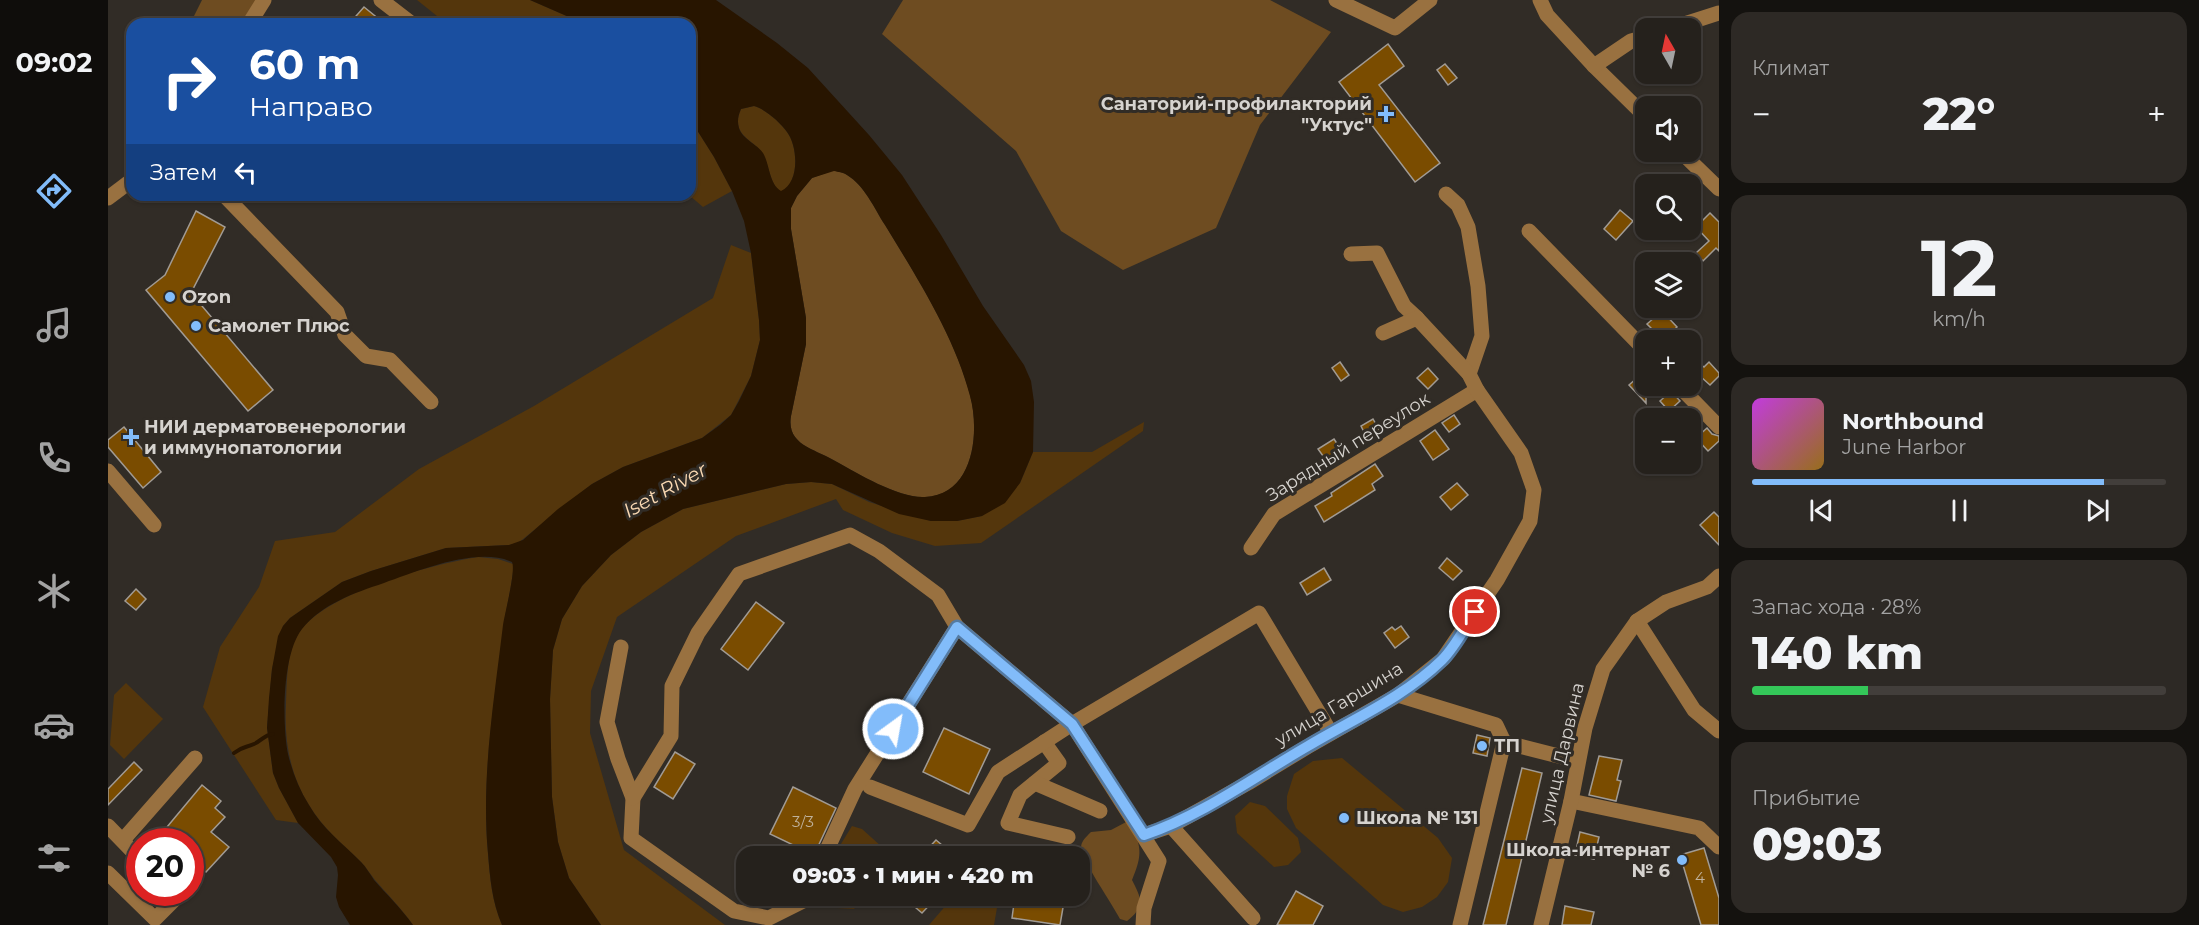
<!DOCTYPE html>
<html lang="ru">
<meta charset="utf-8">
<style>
body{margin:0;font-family:Montserrat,sans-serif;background:#2d2925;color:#f1f3f6;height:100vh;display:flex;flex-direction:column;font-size:22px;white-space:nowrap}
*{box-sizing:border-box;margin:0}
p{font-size:20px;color:#a3a3a3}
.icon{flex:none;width:33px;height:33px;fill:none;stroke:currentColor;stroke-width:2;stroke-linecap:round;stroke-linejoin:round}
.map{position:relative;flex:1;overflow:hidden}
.sheet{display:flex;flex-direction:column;gap:12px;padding:12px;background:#14120f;width:480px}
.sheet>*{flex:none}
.guide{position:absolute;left:18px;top:18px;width:570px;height:183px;border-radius:18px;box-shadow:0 2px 4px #0004,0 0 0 2px #423e3b;background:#1a4fa0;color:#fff;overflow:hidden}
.needle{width:39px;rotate:351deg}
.tools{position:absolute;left:1527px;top:18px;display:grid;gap:12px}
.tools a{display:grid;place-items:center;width:66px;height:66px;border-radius:12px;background:#25211c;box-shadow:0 2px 4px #0004,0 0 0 2px #423e3b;font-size:30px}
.speed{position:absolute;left:18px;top:828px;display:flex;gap:12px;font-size:30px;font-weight:700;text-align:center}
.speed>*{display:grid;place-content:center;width:78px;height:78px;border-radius:50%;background:#25211c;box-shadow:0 2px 4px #0004,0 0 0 2px #423e3b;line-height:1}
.speed .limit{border:9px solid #d22;background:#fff;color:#111}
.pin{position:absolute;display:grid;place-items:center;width:51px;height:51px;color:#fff;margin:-26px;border:3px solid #fff;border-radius:50%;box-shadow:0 2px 6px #0007}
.me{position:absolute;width:66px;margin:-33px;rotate:32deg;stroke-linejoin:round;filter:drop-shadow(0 0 4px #0008)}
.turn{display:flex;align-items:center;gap:21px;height:126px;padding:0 24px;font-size:27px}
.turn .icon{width:78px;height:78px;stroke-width:2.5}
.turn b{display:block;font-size:42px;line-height:51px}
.then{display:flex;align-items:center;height:57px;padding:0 24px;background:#0003;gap:12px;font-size:22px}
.big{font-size:45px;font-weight:800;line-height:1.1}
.sheet .widget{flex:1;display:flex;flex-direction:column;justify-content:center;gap:9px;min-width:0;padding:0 21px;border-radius:18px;background:#2d2925}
.sheet .dial{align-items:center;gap:0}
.dial b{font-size:78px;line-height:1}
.song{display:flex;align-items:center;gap:18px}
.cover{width:72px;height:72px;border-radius:9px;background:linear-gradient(135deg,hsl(290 70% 55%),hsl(40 70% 35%))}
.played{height:6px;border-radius:3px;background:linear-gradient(90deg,#82bcfa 85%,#423e3b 85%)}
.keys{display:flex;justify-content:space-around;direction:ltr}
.heat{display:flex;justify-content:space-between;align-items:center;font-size:33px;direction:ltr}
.charge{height:9px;border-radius:4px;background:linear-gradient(90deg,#34c759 28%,#423e3b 0)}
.trip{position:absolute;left:628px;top:846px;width:354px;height:60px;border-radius:18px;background:#25211c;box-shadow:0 2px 4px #0004,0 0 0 2px #423e3b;font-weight:800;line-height:60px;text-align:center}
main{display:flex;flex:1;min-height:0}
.tabs{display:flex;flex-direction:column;width:108px;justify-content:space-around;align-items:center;background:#0f0d0b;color:#a3a3a3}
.tabs .icon{width:42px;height:42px}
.tabs .on{color:#82bcfa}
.tabs b{font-size:27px;color:#f1f3f6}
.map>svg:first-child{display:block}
</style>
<main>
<nav class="tabs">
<b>09:02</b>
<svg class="icon on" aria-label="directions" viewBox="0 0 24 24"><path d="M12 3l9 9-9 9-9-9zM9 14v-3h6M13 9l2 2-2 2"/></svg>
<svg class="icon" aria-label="music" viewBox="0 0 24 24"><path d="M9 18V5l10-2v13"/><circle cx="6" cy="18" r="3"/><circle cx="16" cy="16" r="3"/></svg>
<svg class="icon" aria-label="phone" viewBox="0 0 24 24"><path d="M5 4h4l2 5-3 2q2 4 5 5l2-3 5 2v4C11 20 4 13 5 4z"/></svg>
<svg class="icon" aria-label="climate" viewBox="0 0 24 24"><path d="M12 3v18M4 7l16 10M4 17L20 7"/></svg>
<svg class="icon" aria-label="car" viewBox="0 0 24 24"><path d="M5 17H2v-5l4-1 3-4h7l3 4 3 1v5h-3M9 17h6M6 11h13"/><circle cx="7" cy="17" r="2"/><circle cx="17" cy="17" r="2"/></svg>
<svg class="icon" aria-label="filters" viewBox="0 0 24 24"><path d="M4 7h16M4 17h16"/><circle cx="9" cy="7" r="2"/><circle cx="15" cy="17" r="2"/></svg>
</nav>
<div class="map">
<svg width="1611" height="925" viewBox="0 0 1611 925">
<rect width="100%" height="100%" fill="#312c26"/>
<g fill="#54360c">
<polygon points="309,0 422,0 477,24 339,24"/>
<path d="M646,106C657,109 672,122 679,132C690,146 692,183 673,192C661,184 662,165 654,153C649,144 634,138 631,128C629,121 630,116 633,109Z"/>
<polygon points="582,119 606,157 624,191 595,207 581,195"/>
<polygon points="623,245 643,253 651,320 652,340 643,376 623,415 594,438 515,467 484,484 410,543 401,545 338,548 263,571 234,582 182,618 175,626 164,669 159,728 165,773 171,788 190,823 168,820 95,707 112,647 151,587 167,541 227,532 311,469 426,406 605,298"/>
<polygon points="1036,422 1035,431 873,543 827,546 784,533 735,510 728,499 628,536 509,617 483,691 482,733 516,850 617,925 493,925 461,878 450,842 444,797 442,699 445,650 454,619 474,586 503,555 533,532 575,509 678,484 703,482 724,484 761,502 823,521 849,521 874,516 912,483 925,452 984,452"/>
<path d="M370,557L390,559L405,564C407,573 396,617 395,631C386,705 373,779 380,854C382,879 384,902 394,925H305C293,908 280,895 267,880C262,874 258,867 253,862C234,843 215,829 201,805C182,775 176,740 178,705C179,684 178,658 188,638C209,594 325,564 370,557Z"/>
<polygon points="18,683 55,719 16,759 2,745 6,695"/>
<polygon points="1234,758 1330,838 1344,858 1340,882 1329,897 1314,907 1295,912 1275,905 1188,828 1179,809 1179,796 1186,774 1205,761"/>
<polygon points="1142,802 1157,806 1190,838 1193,852 1180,865 1166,867 1129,833 1127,816"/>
<polygon points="744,826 754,829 784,856 733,856 728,852"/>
<polygon points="709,896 731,896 747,909 711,907 706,902"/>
<polygon points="846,896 891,896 886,925 821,925"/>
</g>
<g fill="#6e4c21">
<polygon points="94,0 150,0 136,24 82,24"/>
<polygon points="795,0 1162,0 1223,32 1152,125 1108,228 1015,270 953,231 908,151 774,34"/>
<path d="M726,170C730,172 735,172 739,175C757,186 766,208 777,225C808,276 847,337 862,395C872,432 866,495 817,497C793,499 750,474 729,462C709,449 678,446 683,416L698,344V318L683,229V208L689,196L704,178Z"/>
<path d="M1020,821C1034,845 1035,854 1024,880C1034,899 1037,907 1019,921L1012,919C1005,905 973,859 973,848C973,841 978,837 983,832L1003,830Z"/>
</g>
<path fill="#281500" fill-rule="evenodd" d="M422,0H608L669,43L700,68L761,135L794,175L833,235L875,306L916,365L923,381L926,402L925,452L912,483L897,503L874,516L849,521H823L791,514L724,484L703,482L678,484L575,509L533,532L503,555L474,586L454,619L445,650L442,699L444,797L450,842L461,878L493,925H394C384,902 382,878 380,853C373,777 386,701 395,625C397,612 408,571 404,562C369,546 310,571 276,583C246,593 214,604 194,629C174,654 174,724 180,754C184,771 191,789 201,805C214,828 234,843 253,862C258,867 262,874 266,880C279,895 293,908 305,925H242L231,907L228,897L230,875L229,867L223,857L190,823L171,788L165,773L159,728L161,698L164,669L170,636L175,626L182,618L234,582L263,571L338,548L401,545L415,540L450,509L484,484L515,467L594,438L612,425L623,415L631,401L643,376L652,340L651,320L643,253L636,221L624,191L606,157L582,119V24H477ZM646,106C657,109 672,122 679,132C690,146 692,183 673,191C661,184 662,165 655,153C649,144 634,139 631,128C629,121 630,116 633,109ZM726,171C730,172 735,172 739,175C757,186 766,208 777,225C808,276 847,337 862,396C872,432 866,495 817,497C793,499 750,474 729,462C709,449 678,446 683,416L698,344V318L683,229V208L689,196L704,178Z"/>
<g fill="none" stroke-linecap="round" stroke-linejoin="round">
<path stroke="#281500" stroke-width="4" d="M126,753C135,746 137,748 146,744C153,741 156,735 165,734"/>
</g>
<g fill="#7a4c00" stroke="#a19b94" stroke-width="1.5">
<polygon points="256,7 277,24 241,24"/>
<polygon points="1280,44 1296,66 1271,85 1332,163 1307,182 1231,82"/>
<polygon points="1337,64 1349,78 1340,85 1329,70"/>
<polygon points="1512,210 1525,221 1508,240 1496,229"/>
<polygon points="88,211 117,227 83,293 165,390 140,411 38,290 57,275"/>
<polygon points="1602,213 1611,222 1611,251 1608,248 1595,261 1588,253 1601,241 1588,227"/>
<polygon points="1554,311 1569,327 1555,340 1539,324"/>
<polygon points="1582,356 1596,367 1601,362 1611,373 1611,376 1602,385 1582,367"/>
<polygon points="1232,362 1241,375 1233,381 1224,368"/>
<polygon points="1320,368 1330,379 1320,389 1309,378"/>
<polygon points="1538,370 1538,386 1550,386 1538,397 1538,403 1521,385"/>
<polygon points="1563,391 1572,401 1561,411 1552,401"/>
<polygon points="1346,415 1352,424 1341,432 1334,423"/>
<polygon points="1265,419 1273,433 1260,440 1253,426"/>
<polygon points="16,427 53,472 35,488 0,447 0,440"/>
<polygon points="1599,428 1604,434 1611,436 1611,441 1600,451 1588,438"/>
<polygon points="1327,430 1341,449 1325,460 1312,441"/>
<polygon points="1226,439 1235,453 1220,463 1210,449"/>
<polygon points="1267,464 1275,476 1264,484 1267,490 1216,522 1207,506 1224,496 1223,493"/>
<polygon points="1349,483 1360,495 1343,510 1332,497"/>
<polygon points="1606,512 1611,517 1611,545 1592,525"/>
<polygon points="1339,558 1354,571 1345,580 1331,568"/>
<polygon points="1216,568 1223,580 1199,595 1192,583"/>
<polygon points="28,589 38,599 28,610 17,601"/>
<polygon points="648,602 676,623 640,670 613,649"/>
<polygon points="1293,626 1301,637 1287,648 1276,633 1284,627 1287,630"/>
<polygon points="836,728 882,749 861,794 815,772"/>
<polygon points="1369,735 1382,738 1379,756 1365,753"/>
<polygon points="567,752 587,764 565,799 546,787"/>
<polygon points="1491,756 1514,760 1509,780 1513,781 1508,801 1481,795"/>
<polygon points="26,762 34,770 0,805 0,789"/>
<polygon points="1414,768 1434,773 1398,925 1375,925"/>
<polygon points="94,785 113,801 107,808 117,817 103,832 121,847 98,872 82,859 82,842 63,842 54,833"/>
<polygon points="685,787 728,808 706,855 662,834"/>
<polygon points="1472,832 1491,837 1486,859 1467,855"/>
<polygon points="828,840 847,856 813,856"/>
<polygon points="1596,848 1611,898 1611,925 1593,925 1572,855"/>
<polygon points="1188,891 1215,906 1205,925 1169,925"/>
<polygon points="794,896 830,896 814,913"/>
<polygon points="907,896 957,896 952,925 904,918"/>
<polygon points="1457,906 1486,912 1483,925 1454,925"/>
</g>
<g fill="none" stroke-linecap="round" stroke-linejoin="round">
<g stroke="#997140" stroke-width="15">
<polyline points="273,0 304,24"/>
<polyline points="1228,0 1287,28 1322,0"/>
<polyline points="1432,0 1439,15 1486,66 1538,117"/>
<polyline points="141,24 156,0"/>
<polyline points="1564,28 1611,13"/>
<polyline points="1486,66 1523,41 1538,37"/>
<polyline points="1573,152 1611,189"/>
<polyline points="1338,194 1350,205 1360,227 1370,286 1374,336 1361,374"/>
<polyline points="116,195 229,312 237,335 258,356 282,360 323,402"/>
<polyline points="0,198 24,180"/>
<polyline points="1421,231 1538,351"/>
<polyline points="1243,254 1269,253 1296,306 1309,318"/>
<polyline points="1571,386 1611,427"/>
<polyline points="0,471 46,525"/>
<polyline points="1143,548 1166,514 1369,390"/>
<polyline points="1529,621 1586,710 1611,731"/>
<polyline points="513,647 499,722 510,759 525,798 523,838 626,911 661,918 697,900 699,896"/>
<polyline points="1290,695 1388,725 1396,742 1470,761"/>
<polyline points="936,742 951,763 912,795 900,823 960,837"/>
<polyline points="927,783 992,811"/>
<polyline points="762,787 860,825 890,772 964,724 1151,613 1223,733"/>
<polyline points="525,798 563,736 564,686 590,633 631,574 742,535 771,551 830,595 849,627 964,724 1051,861 1036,908 1035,925"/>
<polyline points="1463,801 1591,828 1611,847"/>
<polyline points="0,826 32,859"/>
<polyline points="1063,826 1145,918"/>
<polyline points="1036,835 1063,826 1140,783 1199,747 1290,695 1335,659 1389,580 1422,521 1426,490 1413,453 1369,390 1361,374 1309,318 1275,333"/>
<polyline points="15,840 87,758"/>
<polyline points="716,856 747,789 849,627"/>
<polyline points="0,873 47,919 66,900 59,892"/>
<polyline points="1352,925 1396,742"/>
<polyline points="1433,925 1463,801 1477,728 1495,669 1529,621 1558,602 1599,587 1611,576"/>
</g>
</g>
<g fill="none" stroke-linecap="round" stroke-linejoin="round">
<g stroke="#547aa2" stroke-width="15">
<path id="route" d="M785,729L849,627L964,724L1036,835C1095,815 1146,777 1200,746C1245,719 1295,698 1334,660C1347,647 1357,627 1367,612"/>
</g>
<use href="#route" stroke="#82bcfa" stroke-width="10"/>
</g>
<g fill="#82bcfa" stroke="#312c26" stroke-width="2">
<path d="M1275 105h6v6h6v6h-6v6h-6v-6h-6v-6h6z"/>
<circle cx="62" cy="297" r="6"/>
<circle cx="88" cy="326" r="6"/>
<path d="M20 428h6v6h6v6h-6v6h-6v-6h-6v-6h6z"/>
<circle cx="1374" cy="746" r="6"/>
<circle cx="1236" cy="818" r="6"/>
<circle cx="1574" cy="860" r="6"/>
</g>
<g text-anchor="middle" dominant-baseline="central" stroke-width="6" stroke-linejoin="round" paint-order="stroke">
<g font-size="15" fill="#bfb19b">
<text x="695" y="821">3/3</text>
<text x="1592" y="877">4</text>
</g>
<g font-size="18" font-weight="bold" fill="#d6d3cf" stroke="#312c26" text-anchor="start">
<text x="1264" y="104" text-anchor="end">Санаторий-профилакторий<tspan x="1264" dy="21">"Уктус"</tspan></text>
<text x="74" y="297">Ozon</text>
<text x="100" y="326">Самолет Плюс</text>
<text x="36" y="427">НИИ дерматовенерологии<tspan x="36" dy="21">и иммунопатологии</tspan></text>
<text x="1386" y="746">ТП</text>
<text x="1248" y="818">Школа № 131</text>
<text x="1562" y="850" text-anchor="end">Школа-интернат<tspan x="1562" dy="21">№ 6</tspan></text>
</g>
<g font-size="18" fill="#d6d3cf" stroke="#312c26">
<text transform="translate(1240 447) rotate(-32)">Зарядный переулок</text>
<text transform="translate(1231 704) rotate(-31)">улица Гаршина</text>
<text transform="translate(1454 753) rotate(-77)">улица Дарвина</text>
</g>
<g font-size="20" font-style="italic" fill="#fad9b3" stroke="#312c26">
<text transform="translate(557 490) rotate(-29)">Iset River</text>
</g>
</g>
</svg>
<div class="tools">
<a><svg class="needle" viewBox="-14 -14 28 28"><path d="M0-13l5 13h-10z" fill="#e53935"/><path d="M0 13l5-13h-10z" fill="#a3a3a3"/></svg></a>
<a><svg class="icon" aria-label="sound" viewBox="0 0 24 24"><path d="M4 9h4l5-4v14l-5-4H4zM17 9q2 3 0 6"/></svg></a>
<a><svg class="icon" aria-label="search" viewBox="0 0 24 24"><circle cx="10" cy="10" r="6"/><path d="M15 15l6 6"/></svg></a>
<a><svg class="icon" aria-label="layers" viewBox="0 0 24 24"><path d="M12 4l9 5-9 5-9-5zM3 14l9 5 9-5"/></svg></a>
<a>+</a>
<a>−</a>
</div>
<div class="speed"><div class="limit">20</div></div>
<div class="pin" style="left:1367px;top:612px;background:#d93025"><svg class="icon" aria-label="arrive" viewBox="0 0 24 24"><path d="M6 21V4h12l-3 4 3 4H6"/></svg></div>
<svg class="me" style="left:785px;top:729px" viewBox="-20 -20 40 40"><circle r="17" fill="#82bcfa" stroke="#fff" stroke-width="3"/><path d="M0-11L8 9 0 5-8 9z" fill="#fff"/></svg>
<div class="trip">09:03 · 1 мин · 420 m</div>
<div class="guide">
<div class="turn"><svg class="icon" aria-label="right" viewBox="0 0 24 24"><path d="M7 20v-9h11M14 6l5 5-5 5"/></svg><div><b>60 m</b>Направо</div></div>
<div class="then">Затем<svg class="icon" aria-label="left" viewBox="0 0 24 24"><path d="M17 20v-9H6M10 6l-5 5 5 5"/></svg></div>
</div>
</div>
<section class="sheet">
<div class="widget"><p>Климат</p>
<div class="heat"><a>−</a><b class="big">22°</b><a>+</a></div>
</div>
<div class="widget dial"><b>12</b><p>km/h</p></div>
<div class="widget">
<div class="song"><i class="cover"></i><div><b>Northbound</b><p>June Harbor</p></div></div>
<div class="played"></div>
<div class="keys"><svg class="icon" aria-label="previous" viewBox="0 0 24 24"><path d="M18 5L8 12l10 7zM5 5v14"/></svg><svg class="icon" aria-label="pause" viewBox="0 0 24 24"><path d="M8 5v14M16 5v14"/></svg><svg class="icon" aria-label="next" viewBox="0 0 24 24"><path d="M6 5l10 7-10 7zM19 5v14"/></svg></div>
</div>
<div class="widget"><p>Запас хода · 28%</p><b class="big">140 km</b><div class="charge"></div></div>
<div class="widget"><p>Прибытие</p><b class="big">09:03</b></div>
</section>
</main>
